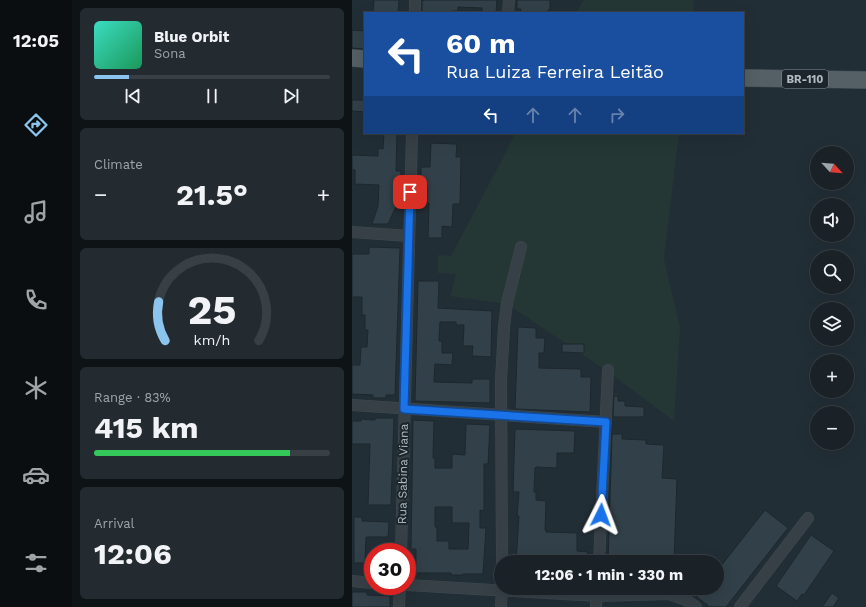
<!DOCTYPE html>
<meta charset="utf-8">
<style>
body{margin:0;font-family:"Work Sans",sans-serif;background:#232a30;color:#f1f3f6;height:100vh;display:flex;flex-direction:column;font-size:15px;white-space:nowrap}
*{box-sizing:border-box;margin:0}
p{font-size:13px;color:#9fa4a8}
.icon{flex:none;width:22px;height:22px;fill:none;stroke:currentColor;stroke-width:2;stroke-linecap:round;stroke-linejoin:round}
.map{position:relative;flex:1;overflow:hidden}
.details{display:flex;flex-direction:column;gap:8px;padding:8px;background:#0e1316;width:280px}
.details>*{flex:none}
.guide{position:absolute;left:12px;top:12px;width:380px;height:122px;border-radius:0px;box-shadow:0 4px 16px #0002,0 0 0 1px #383f45;background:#1a4fa0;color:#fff;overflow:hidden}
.needle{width:26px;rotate:116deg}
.fabs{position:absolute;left:458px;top:146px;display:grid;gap:8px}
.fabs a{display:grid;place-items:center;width:44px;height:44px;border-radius:50%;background:#1a2228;box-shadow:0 4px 16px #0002,0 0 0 1px #383f45;font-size:20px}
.speed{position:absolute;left:12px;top:543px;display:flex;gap:8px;font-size:20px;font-weight:700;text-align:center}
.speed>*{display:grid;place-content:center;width:52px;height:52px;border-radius:50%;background:#1a2228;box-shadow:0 4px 16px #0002,0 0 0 1px #383f45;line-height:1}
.speed .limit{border:6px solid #d22;background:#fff;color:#111}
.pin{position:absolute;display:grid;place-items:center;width:34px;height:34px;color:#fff;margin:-17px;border-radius:8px;box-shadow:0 2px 6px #0006}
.me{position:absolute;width:44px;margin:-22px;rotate:3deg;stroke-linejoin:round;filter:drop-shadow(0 0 3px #0008)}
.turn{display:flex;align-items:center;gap:14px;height:84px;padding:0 16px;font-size:18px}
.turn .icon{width:52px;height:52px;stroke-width:2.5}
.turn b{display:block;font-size:28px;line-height:34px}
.lanes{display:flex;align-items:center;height:38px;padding:0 16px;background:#0003;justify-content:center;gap:20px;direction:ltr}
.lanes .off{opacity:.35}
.big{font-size:30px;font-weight:700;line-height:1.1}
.details .tile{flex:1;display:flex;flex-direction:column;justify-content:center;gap:6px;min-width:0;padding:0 14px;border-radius:6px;background:#232a30}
.details .dial{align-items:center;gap:0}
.dial svg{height:104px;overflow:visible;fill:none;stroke:#383f45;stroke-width:7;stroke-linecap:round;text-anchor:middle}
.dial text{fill:#f1f3f6;stroke:none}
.song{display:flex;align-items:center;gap:12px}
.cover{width:48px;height:48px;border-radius:6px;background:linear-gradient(135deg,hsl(170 70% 55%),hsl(150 70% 35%))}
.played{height:4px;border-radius:2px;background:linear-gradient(90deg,#8bc4ed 15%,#383f45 15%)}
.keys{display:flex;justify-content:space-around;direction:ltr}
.heat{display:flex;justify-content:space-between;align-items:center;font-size:22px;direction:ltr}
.charge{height:6px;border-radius:3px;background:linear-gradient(90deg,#34c759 83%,#383f45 0)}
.trip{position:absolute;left:142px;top:555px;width:230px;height:40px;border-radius:20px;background:#1a2228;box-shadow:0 4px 16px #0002,0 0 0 1px #383f45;font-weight:700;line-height:40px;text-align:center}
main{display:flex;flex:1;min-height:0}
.tab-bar{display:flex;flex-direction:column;width:72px;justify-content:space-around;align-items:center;background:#0a0e10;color:#9fa4a8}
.tab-bar .icon{width:28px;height:28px}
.tab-bar .selected{color:#8bc4ed}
.tab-bar b{font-size:18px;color:#f1f3f6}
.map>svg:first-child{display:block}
</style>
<main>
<nav class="tab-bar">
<b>12:05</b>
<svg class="icon selected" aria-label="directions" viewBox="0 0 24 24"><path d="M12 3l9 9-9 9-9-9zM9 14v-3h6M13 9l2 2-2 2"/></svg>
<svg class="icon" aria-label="music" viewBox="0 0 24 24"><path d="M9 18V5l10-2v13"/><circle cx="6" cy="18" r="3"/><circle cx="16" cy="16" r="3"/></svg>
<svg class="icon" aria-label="phone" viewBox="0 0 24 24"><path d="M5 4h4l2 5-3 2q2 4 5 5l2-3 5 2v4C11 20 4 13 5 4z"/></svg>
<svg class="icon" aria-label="climate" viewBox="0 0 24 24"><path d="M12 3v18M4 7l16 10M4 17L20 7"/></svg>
<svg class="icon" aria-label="car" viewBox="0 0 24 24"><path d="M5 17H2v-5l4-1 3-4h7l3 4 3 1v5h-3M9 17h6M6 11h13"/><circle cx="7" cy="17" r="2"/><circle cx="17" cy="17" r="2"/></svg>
<svg class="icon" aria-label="filters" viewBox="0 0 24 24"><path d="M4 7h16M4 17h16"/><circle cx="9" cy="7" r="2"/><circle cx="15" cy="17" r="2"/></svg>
</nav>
<section class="details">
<div class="tile">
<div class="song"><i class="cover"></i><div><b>Blue Orbit</b><p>Sona</p></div></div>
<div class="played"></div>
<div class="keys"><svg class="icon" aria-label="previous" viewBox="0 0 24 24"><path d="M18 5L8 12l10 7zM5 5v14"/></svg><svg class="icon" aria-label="pause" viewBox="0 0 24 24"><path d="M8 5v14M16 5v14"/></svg><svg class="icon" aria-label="next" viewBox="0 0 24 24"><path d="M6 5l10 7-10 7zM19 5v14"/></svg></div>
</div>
<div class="tile"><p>Climate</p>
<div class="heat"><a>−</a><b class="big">21.5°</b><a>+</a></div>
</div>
<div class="tile dial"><svg viewBox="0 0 100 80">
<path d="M14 69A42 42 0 1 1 86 69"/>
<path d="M14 69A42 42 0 0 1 9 39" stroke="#8bc4ed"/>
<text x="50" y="56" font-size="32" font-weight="700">25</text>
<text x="50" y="72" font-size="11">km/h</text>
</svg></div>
<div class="tile"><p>Range · 83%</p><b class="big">415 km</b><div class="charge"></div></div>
<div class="tile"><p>Arrival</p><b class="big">12:06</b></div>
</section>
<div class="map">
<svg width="514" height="607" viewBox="0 0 514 607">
<rect width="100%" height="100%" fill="#222e36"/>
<g fill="#243735">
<polygon points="232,0 342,0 341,13 224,13"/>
<polygon points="163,133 327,133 312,259 328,328 322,421 252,369 155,304 98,296 104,274 86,273 86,255 99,256 152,156"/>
</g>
<g fill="#324049" stroke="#1d272d" fill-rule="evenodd">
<polygon points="22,0 47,0 46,13 21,13"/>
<polygon points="72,0 145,0 144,13 130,13 130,8 106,7 106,11 100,11 100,13 70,13 70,1"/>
<polygon points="165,0 198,0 198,10 196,10 196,13 168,13 169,9 165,9"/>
<polygon points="0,30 13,31 13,49 0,48"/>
<polygon points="0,100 13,100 13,112 0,111"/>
<polygon points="32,133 45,133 44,171 49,171 48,200 47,200 36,224 20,224 26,206 27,185 3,184 3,170 0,170 0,155 26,156 26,148 31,149"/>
<polygon points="79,143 105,144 104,157 109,157 108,204 101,204 100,227 90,226 90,238 76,238 77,203 75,203 75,187 69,187 69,167 78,167"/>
<polygon points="17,247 48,248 43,395 34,395 34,398 21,398 21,395 0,394 0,365 8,365 9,347 15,347 16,330 13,330 13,315 10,315 10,297 0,297 0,254 17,254"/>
<polygon points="66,281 87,281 86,308 140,311 139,357 120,356 121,346 111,346 112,325 104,325 104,322 88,322 87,341 90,341 90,353 101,353 100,365 83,364 82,380 82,382 120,383 120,379 138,379 138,403 63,401"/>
<polygon points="166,327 184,328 184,338 193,338 192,353 187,353 187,368 229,369 229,377 239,377 238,412 163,409"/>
<polygon points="210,344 232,344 232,353 210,352"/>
<polygon points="262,396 266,396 266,401 273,401 273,406 292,407 292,417 261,417"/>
<polygon points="23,418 42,418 39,505 16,505 18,444 0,444 0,421 9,421 9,419 23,420"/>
<path d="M61,420L82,421L81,458H83V468H100V454L113,455L114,424L138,425L136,464H132V511L128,510V528H134L131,574H111V575H99V573H64V549H59ZM83,507H100V523H117L116,549H97V541H85V527H83Z"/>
<polygon points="163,429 223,431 222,453 205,453 205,468 184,467 183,468 182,492 184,492 184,500 194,501 193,530 194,530 194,532 225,533 225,551 236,552 235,562 164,562 167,516 165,516 167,492 161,492"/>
<polygon points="260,434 270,434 270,439 294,440 294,444 312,445 310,478 325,479 322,562 256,562"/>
<polygon points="413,510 436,528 374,607 358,607 345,597 352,588 365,588 365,571"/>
<polygon points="2,517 10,517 10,521 37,522 36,537 14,537 13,563 2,563"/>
<polygon points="459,535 482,551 452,595 450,594 445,601 424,586"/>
<polygon points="0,592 15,592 15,595 38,596 38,607 0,607"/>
<polygon points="480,593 487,598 481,607 470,607"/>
</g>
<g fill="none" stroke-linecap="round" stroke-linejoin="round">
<g stroke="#3f4950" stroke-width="12">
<g id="minor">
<polyline points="63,13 63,0"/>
<polyline points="156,13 157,0"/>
<polyline points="0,232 57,236"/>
<polyline points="0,405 254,422"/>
<polyline points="49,552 60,133"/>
<polyline points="150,562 149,380 152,327 155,303 169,247"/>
<polyline points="247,562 256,370"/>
<polyline points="0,581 21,583"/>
<polyline points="55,585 245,596 317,594 334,600 344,607"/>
<polyline points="47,607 48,586"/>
<polyline points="149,607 150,588"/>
<polyline points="244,607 245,589"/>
<polyline points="388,607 456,518"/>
</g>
</g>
<g stroke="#3f4950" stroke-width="18">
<g id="primary">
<polyline points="0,58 13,59"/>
<polyline points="391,78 514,80"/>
</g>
</g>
<use href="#minor" stroke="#364046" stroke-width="11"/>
<use href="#primary" stroke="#545f66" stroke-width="17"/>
</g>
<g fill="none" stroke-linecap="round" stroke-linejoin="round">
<g stroke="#114b97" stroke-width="10">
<polyline id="route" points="58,192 52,409 254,422 249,515"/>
</g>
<use href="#route" stroke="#1a73e8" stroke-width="7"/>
</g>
<g text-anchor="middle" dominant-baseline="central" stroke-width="4" stroke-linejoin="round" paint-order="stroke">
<rect fill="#1b252b" stroke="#838e95" stroke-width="1" x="430" y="70" width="46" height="18" rx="3"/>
<g font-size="11" font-weight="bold" fill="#b0bbc3">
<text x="453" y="79">BR-110</text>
</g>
<g font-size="12" fill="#b0bbc3" stroke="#1b252b">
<text transform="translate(51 474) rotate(-89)">Rua Sabina Viana</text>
</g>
</g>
</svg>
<div class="fabs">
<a><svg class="needle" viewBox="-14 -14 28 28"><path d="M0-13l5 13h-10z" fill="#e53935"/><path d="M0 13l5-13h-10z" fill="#9fa4a8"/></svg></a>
<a><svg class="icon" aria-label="sound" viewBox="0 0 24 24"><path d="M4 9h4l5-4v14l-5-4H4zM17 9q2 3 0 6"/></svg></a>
<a><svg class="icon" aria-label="search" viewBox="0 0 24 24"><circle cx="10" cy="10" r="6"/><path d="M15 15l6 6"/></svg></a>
<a><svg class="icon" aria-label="layers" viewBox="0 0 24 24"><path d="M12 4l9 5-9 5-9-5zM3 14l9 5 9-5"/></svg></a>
<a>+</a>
<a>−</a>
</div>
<div class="speed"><div class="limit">30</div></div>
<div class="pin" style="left:58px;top:192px;background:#d93025"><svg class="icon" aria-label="arrive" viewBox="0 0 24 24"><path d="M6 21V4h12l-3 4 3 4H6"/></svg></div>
<svg class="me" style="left:249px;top:515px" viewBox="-20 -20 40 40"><path d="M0-17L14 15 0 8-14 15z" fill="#1a73e8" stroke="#fff" stroke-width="4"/></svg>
<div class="trip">12:06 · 1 min · 330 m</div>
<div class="guide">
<div class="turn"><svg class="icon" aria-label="left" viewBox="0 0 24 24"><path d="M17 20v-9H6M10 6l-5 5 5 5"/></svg><div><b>60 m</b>Rua Luiza Ferreira Leitão</div></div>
<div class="lanes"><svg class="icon" aria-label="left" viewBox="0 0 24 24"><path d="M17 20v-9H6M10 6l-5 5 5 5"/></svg><svg class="icon off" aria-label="ahead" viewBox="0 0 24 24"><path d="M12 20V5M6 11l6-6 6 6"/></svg><svg class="icon off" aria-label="ahead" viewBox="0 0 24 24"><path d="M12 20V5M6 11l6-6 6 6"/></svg><svg class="icon off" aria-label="right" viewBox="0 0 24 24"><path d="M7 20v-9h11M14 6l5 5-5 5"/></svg></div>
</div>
</div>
</main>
